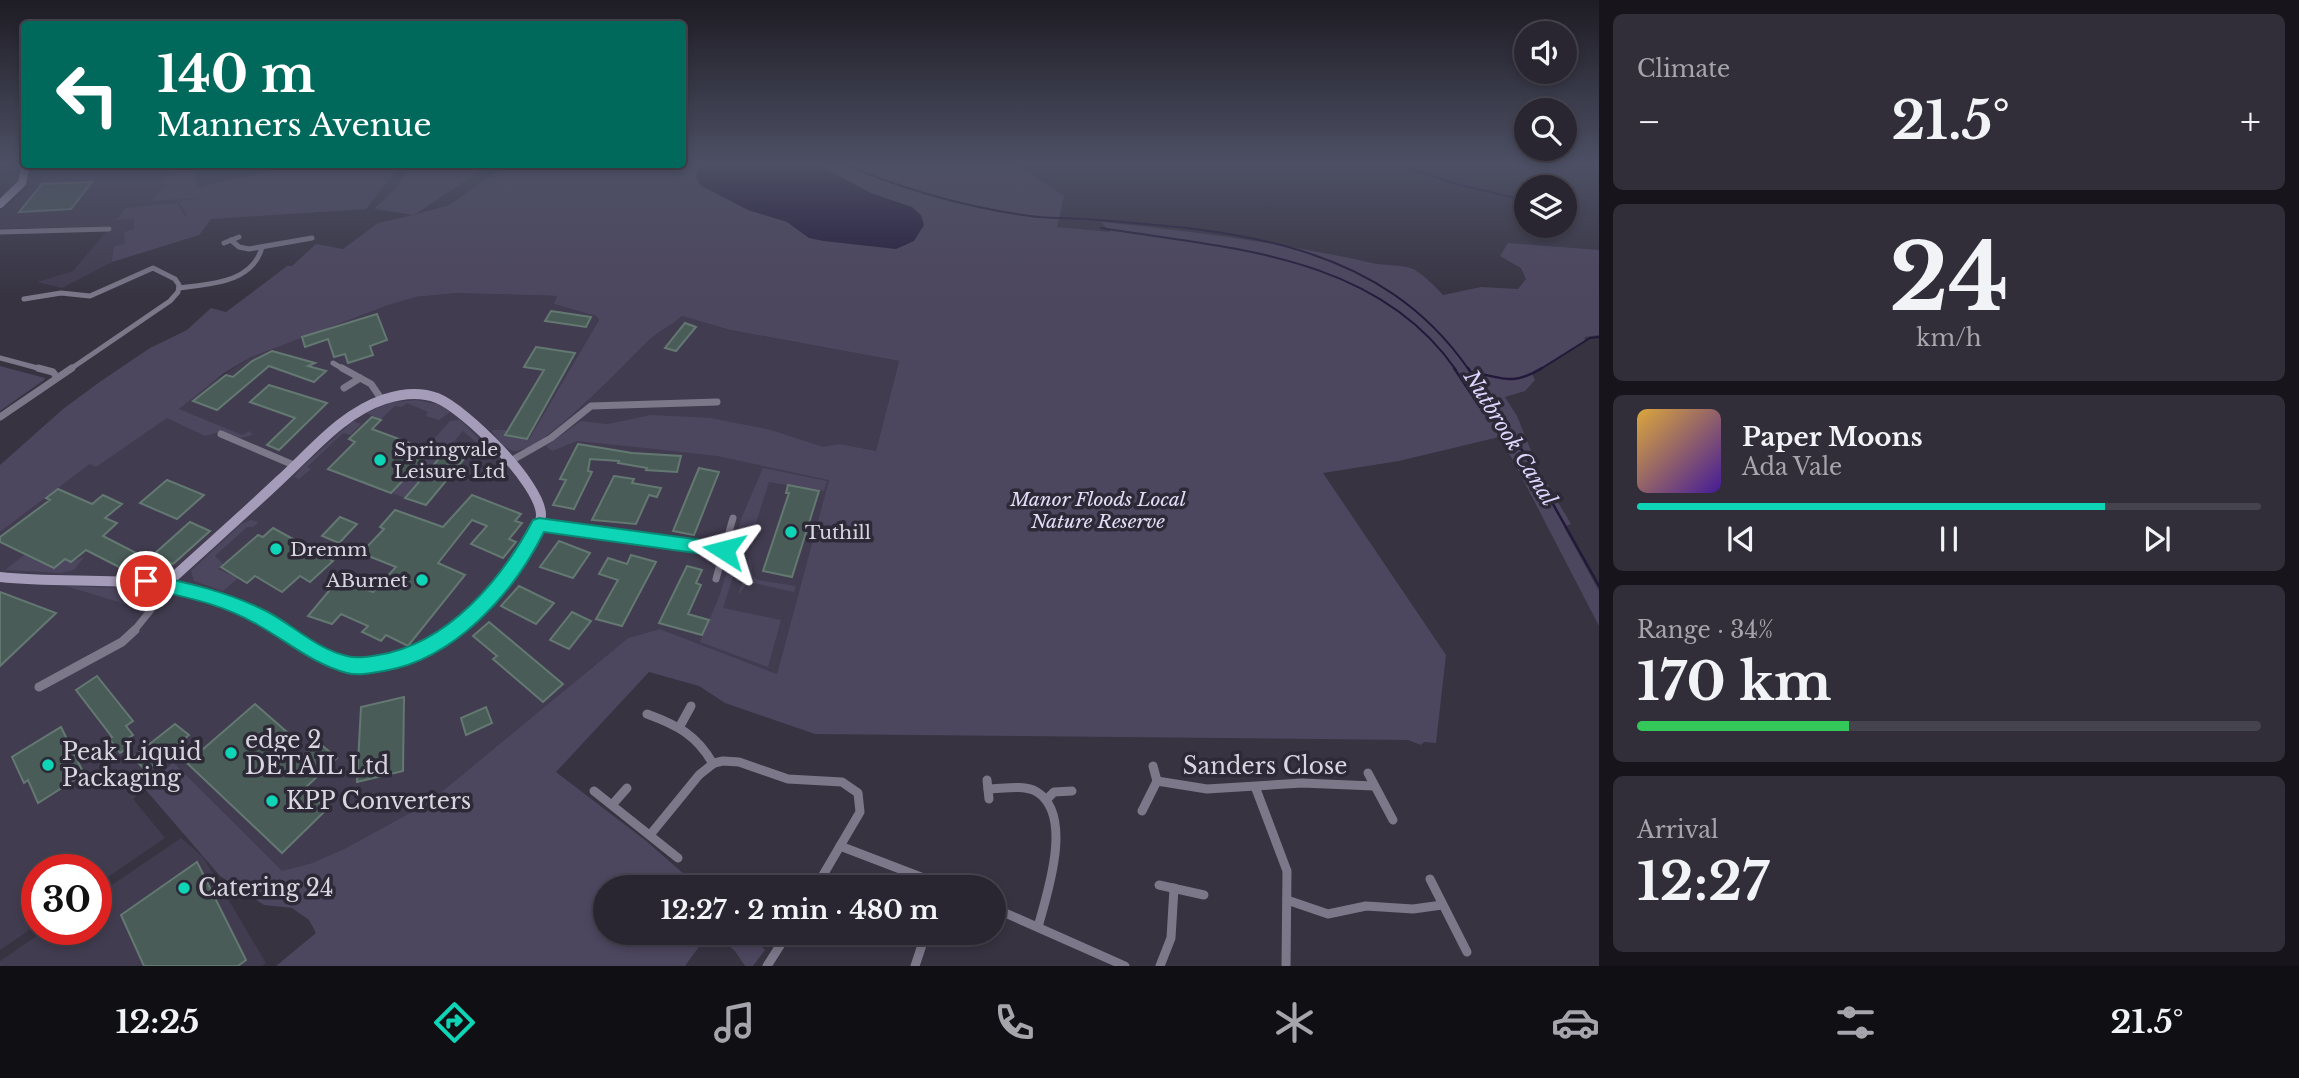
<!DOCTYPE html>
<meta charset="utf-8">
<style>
body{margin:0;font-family:"Libre Baskerville",serif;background:#312e39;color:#f1f3f6;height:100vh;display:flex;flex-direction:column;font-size:26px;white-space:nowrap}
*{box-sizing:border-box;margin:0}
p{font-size:23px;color:#a5a5ab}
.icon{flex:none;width:38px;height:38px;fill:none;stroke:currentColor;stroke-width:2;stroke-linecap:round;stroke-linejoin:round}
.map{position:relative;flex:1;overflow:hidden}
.side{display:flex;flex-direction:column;gap:14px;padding:14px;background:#17151b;width:700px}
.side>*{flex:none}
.top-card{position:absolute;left:21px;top:21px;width:665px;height:147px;border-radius:7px;box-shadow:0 4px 10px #0003,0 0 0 2px #45434d;background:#00695c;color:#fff;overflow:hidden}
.fabs{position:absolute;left:1514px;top:21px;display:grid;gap:14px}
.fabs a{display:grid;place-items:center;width:63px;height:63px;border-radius:50%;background:#292631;box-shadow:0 4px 10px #0003,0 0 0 2px #45434d;font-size:35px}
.speed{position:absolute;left:21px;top:854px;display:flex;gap:14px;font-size:35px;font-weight:700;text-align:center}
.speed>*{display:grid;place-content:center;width:91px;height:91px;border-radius:50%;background:#292631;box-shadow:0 4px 10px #0003,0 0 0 2px #45434d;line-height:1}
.speed .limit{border:10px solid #d22;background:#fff;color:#111}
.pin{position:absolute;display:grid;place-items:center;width:60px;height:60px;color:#fff;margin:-30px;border:4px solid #fff;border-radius:50%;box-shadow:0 2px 7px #0007}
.me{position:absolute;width:77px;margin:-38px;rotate:279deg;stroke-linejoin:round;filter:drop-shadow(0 0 5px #0008)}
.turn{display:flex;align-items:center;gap:24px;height:147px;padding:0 21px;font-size:32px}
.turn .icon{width:91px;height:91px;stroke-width:2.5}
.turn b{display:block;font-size:49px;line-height:60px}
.big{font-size:52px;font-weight:700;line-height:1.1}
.side .card{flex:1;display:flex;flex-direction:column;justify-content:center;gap:10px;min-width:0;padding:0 24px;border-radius:10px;background:#312e39}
.side .dial{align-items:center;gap:0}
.dial b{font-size:91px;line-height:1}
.song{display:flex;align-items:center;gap:21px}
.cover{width:84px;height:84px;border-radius:10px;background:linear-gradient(135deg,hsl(40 70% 55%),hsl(260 70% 35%))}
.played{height:7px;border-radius:4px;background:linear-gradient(90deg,#0dd5b5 75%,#45434d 75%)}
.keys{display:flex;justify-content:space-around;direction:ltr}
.heat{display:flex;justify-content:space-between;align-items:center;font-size:38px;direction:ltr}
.charge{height:10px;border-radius:5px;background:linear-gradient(90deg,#34c759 34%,#45434d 0)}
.trip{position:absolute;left:593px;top:875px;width:413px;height:70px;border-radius:35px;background:#292631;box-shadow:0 4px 10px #0003,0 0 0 2px #45434d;font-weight:700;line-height:70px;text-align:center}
.tab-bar{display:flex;height:112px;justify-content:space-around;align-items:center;background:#100f14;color:#a5a5ab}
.tab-bar .icon{width:49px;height:49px}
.tab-bar .active{color:#0dd5b5}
.tab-bar b{font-size:32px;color:#f1f3f6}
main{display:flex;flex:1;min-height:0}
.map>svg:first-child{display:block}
</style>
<main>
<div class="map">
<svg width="1599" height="966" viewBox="0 0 1599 966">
<rect width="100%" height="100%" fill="#373341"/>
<g fill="#423c50">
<polygon points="38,165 195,165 197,188 292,165 401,165 366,209 211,219 199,235 118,259 62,288 37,282 73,271 111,226 0,229 0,210 35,185 43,176 43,169"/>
<polygon points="456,293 558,296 555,304 596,316 599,320 529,439 535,441 576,412 649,340 682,316 730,330 899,361 876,451 839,444 777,674 660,629 628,638 428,803 344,849 312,863 281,872 173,762 133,799 165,838 96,885 96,870 37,870 37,925 0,950 0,532 90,464 249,358 386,306 416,297"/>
<polygon points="181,838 203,857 266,963 262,966 0,966 0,961 47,929 96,929 96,896"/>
</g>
<g fill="#4d465f">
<path d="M1014,163L1064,196L1057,227L1110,232L1101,222C1193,231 1283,243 1372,263C1385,266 1403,264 1415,270C1425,276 1435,286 1443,295L1481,287L1518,289L1526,279L1521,268L1500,256L1508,243L1599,250V335L1585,337L1584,342L1532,374L1535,380L1525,391L1505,397L1517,416L1536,463L1513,460L1499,437L1399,461L1323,473L1446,655L1436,743L1424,742L1421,745L1408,740L815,734L725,703L699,686L649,672L556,772L645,840L699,887H606V933H709L685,966H276L316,933L309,920L292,908L264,905L220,876L145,789L173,762L282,871L312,863L344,849L428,803L628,638L660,629L777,674L829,480L717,456L636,447L577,441L552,451L546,446L581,421L608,424L651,415L710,418L771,430L823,447L840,444L876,451L899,361L730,330L682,316C671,326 657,332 647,342C625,363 542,453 514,451C505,450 494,436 492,430H508L505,436L529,439L599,320L596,316L554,304L557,296L456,293L416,297L386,306L249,358L224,373L179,409L242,435L250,431L252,435L241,438L219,432L205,436L167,418L96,467L90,464L0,532V465L63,409L101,381L150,348L187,330L211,308L226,312L287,266H292L316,244L343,249L378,223L413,215L374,209L393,191L412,165H489L414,215L449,205L507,165Z"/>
<polygon points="171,165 195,165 197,188 292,165 401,165 366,209 211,219 199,235 112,262 114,246 125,244 124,232 134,229 134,219 117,220 126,208 177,203 185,216 187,215 178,201 212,197 150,201 167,184 159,184 170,174 168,169"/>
<polygon points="0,366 45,378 44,380 0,411"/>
<polygon points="416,400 437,404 450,412 439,420 426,416 428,412 407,403 402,407 395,406 381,419 366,413 389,403"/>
<polygon points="460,420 487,447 487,452 483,453 481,450 483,448 463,431 405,498 392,493 431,451 426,448 450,421"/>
<polygon points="353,421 361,424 350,435 343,433 307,467 311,469 299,479 294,477 303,466"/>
<polygon points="763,468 827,481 824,491 769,482 749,544 747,547 734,546 741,519"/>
<polygon points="1517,468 1539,470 1571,524 1564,527 1599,591 1599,626"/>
<polygon points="69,520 29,556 54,568 65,559 71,562 84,557 74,570 61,573 5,570"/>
<polygon points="251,520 259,522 253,527 247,527 215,556 223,564 218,569 238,578 223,591 194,581 191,571 241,524"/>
<polygon points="732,555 739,558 723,608 781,620 768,667 700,642 719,597"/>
<polygon points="750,557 753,576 758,580 796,586 794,592 749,582 738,595"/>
<polygon points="66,586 146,589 150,590 152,601 155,602 145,614 140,612 141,609"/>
<polygon points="714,933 748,933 765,950 753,966 745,966 735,951"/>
</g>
<polygon fill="#231839" points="700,163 814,163 871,193 912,207 921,215 924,225 914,241 896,249 824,241 809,238 787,222 748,210 700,185 696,177"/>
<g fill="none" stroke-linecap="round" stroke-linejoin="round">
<g stroke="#231839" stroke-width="2">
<path d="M841,163C902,189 964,207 1030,216C1048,219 1066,217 1083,219C1229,230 1379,239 1469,370"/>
<polyline points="1394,163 1456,184 1515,198"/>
<path d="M1101,228C1227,248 1376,254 1456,370"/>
<polyline points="1539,370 1590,338 1599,337"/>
</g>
<g stroke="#231839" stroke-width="2.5">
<polyline points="1454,368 1480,407"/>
<polyline points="1468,368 1526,456 1599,586"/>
<path d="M1472,372C1503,378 1513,386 1542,368"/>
</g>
</g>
<g fill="#495c57" stroke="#647872" stroke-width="2">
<polygon points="92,182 71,209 19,212 42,184"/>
<polygon points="551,311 591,317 586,327 545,321"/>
<polygon points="377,314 387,340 370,346 373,355 348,363 345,354 334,357 328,339 305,347 302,337"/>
<polygon points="685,323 696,327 676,351 665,348"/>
<polygon points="536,347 575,353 527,439 505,435 544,370 524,367"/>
<polygon points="272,351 315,363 308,366 326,371 314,382 269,366 217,410 193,401 226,375 233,377 252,361"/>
<polygon points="269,385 327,403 279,450 267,445 295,418 250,402"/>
<polygon points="372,417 381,420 372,429 442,455 449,447 469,453 426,505 405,498 438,460 429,453 391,493 328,469 355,442 349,439"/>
<polygon points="578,444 632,453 681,456 677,472 646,470 647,468 618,463 619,461 590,459 588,471 592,472 574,509 553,505 566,480 560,479"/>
<polygon points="699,468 719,472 694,535 673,531"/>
<polygon points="614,476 634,479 632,483 661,488 657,497 649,495 636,524 592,520"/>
<polygon points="167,480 204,495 177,519 140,503"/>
<polygon points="788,485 819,491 792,577 763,571 789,493 786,493"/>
<polygon points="58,489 92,504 103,495 122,504 105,518 117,523 103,536 138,554 121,568 86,550 71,562 65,559 54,568 0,542 0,537 50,500 46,498"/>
<polygon points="472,495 521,514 515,521 522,523 509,539 516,542 503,558 471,544 487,526 472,520 438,563 465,575 408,646 386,635 381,641 371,636 362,632 368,626 341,614 332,624 308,616 339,579 373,592 396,567 361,553 384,529 380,527 395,510 443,527"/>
<polygon points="340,517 357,524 339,543 322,536"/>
<polygon points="190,522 210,531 173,564 153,555"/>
<polygon points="273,528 333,561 310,582 300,576 282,592 255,576 247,583 221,567 258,535 263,537"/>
<polygon points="559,541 590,553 573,578 540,567"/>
<polygon points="631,555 656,562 622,626 596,619 618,580 599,574 608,558 627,564"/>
<polygon points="687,566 702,570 696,583 701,585 688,614 709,620 702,635 659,623"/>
<polygon points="519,586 554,603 536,624 501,606"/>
<polygon points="0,592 56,613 0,666"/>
<polygon points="572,612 591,621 569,649 550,640"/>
<polygon points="489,622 563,684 543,702 493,659 497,656 473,636"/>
<polygon points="97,676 133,721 126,726 133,735 124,741 129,747 120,753 109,738 112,737 76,690"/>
<polygon points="404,697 403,771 357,782 361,707"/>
<polygon points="255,704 287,732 275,743 297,761 318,742 337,758 304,789 327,809 282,853 187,763"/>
<polygon points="486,707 492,723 466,735 461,718"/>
<polygon points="175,724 189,735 146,771 133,757"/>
<polygon points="61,727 84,774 38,803 28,780 24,783 12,757"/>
<polygon points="197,862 246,960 238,966 144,966 121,915"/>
</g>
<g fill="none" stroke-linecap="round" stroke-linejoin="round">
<g stroke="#7c788a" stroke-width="5">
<polyline points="0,232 109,229"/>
<polyline points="231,240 239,247 249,249 312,238"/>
<polyline points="224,243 239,237"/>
<path d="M179,288C210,284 253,283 262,247"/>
<polyline points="24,299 61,293 90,296 153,268 175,279 179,285 178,292 170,301 69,370"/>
<polyline points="0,358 45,370"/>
<polyline points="333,363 345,370"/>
</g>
<g stroke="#7c788a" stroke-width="7">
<polyline points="38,368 53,372 56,376"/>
<polyline points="342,368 371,384 382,400"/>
<polyline points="344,388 360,378"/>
<polyline points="0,417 72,368"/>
<polyline points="221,434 296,466"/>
<polyline points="509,462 551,438 591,406 717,402"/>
<polyline points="539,525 724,550"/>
<polyline points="716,579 733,518"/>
<polyline points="133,632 171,585"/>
</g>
<g stroke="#7c788a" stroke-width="9">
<polyline points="39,687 122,642 135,630"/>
<path d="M647,714C677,725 697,735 713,764"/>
<polyline points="680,726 691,706"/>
<polyline points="1368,773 1393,820"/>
<polyline points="987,780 989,799"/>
<polyline points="1157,781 1207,789 1302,783 1374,786"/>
<path d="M988,789C1002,789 1024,784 1037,792C1074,815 1047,894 1038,927"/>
<polyline points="1256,789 1287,871 1286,966"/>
<polyline points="594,791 678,858"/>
<polyline points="1046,800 1054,792 1072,791"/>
<polyline points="612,805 627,788"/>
<polyline points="1142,811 1157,781 1153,766"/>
<polyline points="650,835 699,775 714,763 723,761 739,762 788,779 842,782 858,793 860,812 816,887"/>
<polyline points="840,846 947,887"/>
<polyline points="1430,879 1467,952"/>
<polyline points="1159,885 1204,895"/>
<polyline points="1287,900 1328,914 1366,906 1413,909 1442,905"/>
<polyline points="994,908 1125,966"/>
<polyline points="767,966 788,933"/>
<polyline points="915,966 926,933"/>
<polyline points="1160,966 1171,938 1174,888"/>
</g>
<polyline stroke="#a49cb9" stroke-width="8" points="0,204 22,183 26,164"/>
<g stroke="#a49cb9" stroke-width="10">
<path d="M0,577C72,585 150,573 219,598C242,606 261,620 281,632"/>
<path d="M166,584C204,549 243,515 280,480C312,451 342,413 385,399C401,394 421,392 437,398C465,409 541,484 541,515C540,555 481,608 453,632"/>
</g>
<path stroke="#a49cb9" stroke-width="12" d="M278,630C340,671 394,682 455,630"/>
</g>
<linearGradient id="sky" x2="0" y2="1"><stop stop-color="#1e1c24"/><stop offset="0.55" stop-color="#4d5065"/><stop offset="1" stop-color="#4d5065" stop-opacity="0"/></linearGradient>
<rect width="1599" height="298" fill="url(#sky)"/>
<path fill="#0dd5b5" stroke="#088a76" stroke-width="2" d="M539,518L724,543L730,545L732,550L730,555L724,557L544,532C513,594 455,659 384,671C372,673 359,676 347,673C313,664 288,642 258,625C223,604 185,597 146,588L140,586L138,581L140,576L146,574C189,583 229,592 268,612C294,626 317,649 347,656C357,659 368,657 378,655C448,644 502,579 533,520Z"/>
<g fill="#0dd5b5" stroke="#2d2937" stroke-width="2.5">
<circle cx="380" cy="460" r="7"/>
<circle cx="791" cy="532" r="7"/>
<circle cx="276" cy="549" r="7"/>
<circle cx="422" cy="580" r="7"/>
<circle cx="231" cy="753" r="7"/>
<circle cx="48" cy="765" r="7"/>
<circle cx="272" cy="801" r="7"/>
<circle cx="184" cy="888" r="7"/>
</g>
<g text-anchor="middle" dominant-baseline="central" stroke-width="7" stroke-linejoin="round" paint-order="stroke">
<g font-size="19" fill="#d7d5de" stroke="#2d2937" text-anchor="start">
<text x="394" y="449">Springvale<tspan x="394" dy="22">Leisure Ltd</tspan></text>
<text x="805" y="532">Tuthill</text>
<text x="290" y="549">Dremm</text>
<text x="408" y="580" text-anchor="end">ABurnet</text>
</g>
<g font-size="19" font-style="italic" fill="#e3ddf7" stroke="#2d2937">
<text x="1098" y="499">Manor Floods Local<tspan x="1098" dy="22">Nature Reserve</tspan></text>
</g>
<g font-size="21" font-style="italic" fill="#dfd5fd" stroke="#2d2937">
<text transform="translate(1510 438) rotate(58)">Nutbrook Canal</text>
</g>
<g font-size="23" fill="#d7d5de" stroke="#2d2937" text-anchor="start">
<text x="245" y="740">edge 2<tspan x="245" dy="26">DETAIL Ltd</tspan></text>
<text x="62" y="752">Peak Liquid<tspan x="62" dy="26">Packaging</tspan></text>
<text x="286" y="801">KPP Converters</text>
<text x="198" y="888">Catering 24</text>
</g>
<g font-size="23" fill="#d7d5de" stroke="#2d2937">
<text x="1265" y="766">Sanders Close</text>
</g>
</g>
</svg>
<div class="fabs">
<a><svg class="icon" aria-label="sound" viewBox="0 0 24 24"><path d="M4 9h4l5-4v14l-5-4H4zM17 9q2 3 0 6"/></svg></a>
<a><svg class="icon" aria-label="search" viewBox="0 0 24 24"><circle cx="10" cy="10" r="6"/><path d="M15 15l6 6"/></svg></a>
<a><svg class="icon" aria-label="layers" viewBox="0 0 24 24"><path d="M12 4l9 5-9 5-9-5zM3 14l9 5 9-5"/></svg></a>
</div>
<div class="speed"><div class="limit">30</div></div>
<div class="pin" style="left:146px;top:581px;background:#d93025"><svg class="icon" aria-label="arrive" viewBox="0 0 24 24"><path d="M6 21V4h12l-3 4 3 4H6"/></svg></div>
<svg class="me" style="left:724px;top:550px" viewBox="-20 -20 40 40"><path d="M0-17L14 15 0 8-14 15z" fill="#0dd5b5" stroke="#fff" stroke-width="4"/></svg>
<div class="trip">12:27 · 2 min · 480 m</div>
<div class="top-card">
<div class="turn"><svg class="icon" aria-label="left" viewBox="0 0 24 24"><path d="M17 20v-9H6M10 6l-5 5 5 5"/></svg><div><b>140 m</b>Manners Avenue</div></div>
</div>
</div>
<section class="side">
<div class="card"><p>Climate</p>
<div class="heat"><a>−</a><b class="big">21.5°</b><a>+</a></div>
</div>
<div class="card dial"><b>24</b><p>km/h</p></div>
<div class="card">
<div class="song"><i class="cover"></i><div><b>Paper Moons</b><p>Ada Vale</p></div></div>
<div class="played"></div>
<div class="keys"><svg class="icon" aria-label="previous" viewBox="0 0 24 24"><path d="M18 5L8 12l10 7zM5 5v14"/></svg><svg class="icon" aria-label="pause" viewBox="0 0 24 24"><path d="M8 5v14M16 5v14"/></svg><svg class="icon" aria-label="next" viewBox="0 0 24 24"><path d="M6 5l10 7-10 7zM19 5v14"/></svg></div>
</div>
<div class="card"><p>Range · 34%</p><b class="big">170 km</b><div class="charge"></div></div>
<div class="card"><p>Arrival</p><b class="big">12:27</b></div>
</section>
</main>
<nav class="tab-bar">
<b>12:25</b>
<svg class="icon active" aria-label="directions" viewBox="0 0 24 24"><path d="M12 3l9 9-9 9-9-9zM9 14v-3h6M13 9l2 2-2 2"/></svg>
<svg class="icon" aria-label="music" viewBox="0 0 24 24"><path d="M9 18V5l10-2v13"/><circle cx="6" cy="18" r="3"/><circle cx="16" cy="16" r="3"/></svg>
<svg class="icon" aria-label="phone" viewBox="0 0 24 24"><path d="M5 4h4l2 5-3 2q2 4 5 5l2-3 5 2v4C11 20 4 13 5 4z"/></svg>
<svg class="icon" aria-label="climate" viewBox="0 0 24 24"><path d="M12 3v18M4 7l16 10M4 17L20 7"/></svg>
<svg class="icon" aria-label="car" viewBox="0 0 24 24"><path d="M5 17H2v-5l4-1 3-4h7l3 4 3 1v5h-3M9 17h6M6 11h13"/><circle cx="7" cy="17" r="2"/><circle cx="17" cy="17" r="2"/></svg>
<svg class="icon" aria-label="filters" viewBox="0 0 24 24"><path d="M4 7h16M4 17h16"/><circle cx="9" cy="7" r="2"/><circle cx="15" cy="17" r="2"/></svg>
<b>21.5°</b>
</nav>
